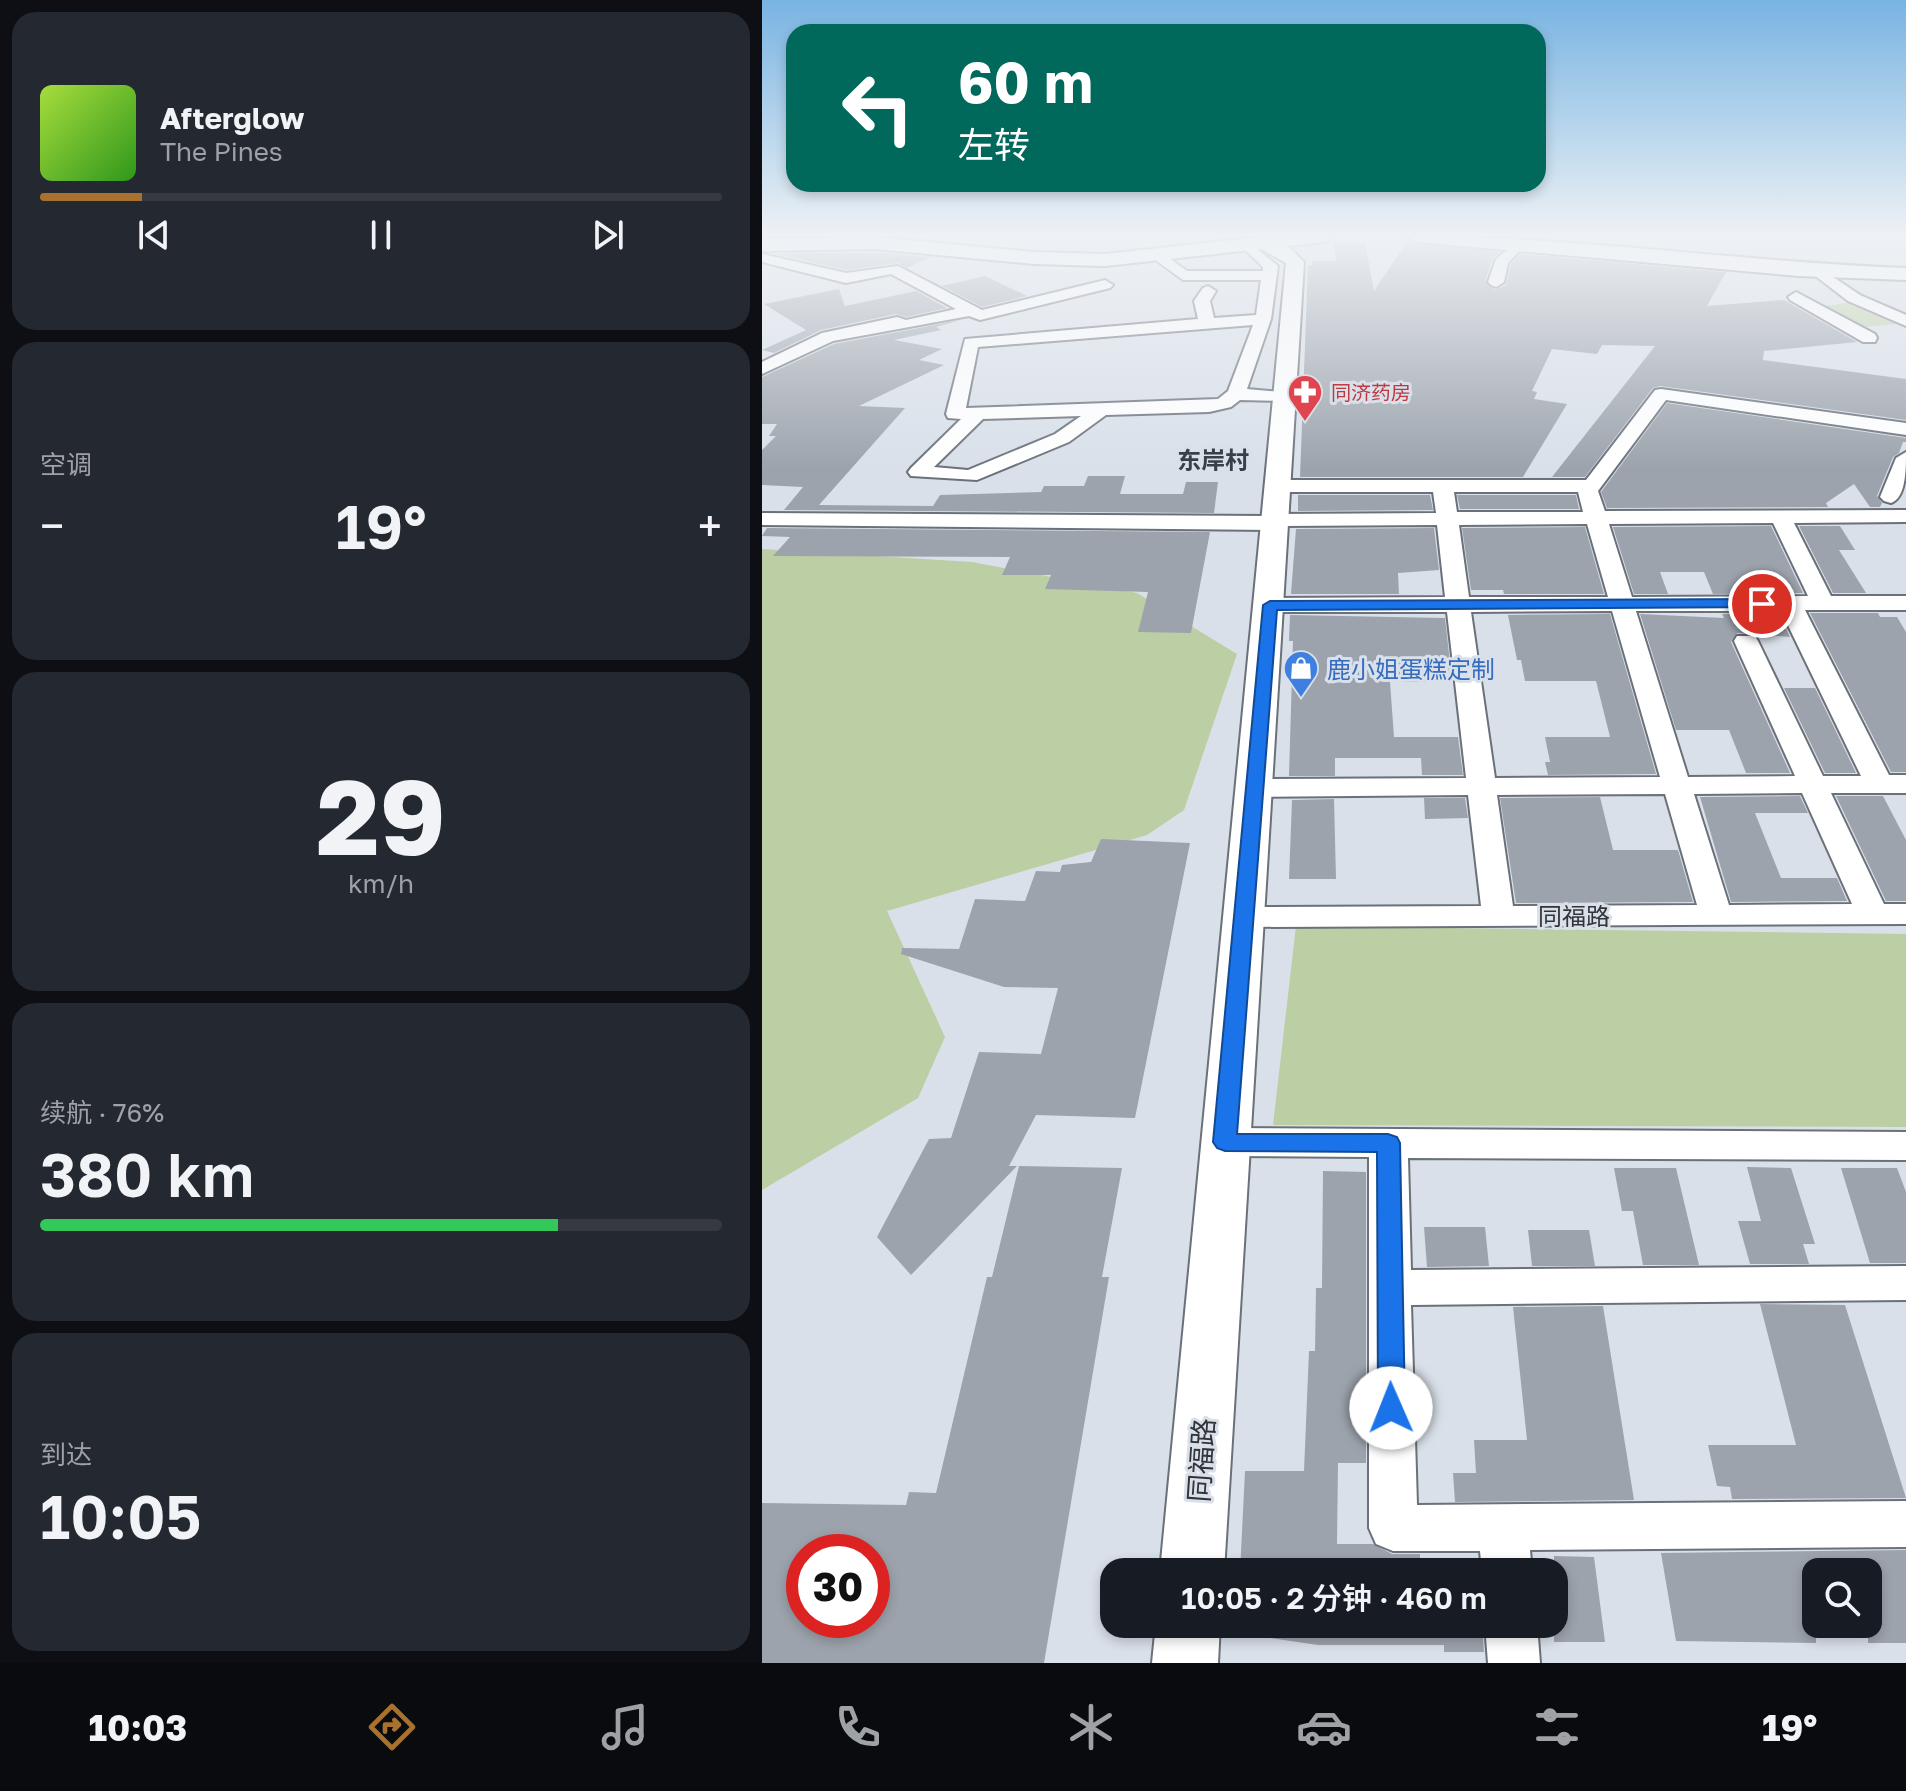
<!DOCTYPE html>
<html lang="zh">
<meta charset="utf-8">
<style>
body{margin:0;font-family:"Golos Text","Noto Sans SC",sans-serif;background:#242831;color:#f1f3f6;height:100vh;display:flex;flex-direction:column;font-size:30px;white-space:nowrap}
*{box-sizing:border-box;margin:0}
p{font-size:26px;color:#9ea1a6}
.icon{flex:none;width:44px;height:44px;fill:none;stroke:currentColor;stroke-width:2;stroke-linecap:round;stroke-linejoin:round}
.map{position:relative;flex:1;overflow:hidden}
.details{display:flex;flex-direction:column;gap:12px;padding:12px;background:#0d0f14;width:762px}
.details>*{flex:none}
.top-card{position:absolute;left:24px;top:24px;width:760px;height:168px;border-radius:24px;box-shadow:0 4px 12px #0003;background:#00695c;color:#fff;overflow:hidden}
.controls{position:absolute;left:1040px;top:1558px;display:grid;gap:16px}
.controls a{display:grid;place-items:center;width:80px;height:80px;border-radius:16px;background:#171b24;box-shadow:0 4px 12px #0003;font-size:40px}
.speed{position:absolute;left:24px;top:1534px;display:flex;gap:16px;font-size:40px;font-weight:700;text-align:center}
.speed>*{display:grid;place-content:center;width:104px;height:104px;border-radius:50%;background:#171b24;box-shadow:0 4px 12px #0003;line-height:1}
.speed .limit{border:12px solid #d22;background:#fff;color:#111}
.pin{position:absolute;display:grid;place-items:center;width:68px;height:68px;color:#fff;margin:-34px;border:4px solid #fff;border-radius:50%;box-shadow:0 2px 8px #0007}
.me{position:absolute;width:88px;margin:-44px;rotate:359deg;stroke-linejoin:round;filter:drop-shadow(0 0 6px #0008)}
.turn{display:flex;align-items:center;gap:28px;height:168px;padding:0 40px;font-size:36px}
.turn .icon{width:104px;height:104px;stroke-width:2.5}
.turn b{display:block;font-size:56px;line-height:68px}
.big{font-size:60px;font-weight:600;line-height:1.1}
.details .widget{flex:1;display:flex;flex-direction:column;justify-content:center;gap:12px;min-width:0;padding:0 28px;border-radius:24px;background:#242831}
.details .dial{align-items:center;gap:0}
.dial b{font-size:104px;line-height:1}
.song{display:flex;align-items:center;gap:24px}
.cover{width:96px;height:96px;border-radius:12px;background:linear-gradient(135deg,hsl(80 70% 55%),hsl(110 70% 35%))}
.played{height:8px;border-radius:4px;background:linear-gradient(90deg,#a8712d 15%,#363941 15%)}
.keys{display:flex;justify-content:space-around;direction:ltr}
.heat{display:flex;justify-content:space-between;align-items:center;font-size:44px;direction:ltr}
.charge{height:12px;border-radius:6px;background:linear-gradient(90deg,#34c759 76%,#363941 0)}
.trip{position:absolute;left:338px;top:1558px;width:468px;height:80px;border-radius:24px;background:#171b24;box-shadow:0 4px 12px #0003;font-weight:600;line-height:80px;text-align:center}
.tabs{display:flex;height:128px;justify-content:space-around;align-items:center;background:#090b0e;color:#9ea1a6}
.tabs .icon{width:56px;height:56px}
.tabs .on{color:#a8712d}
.tabs b{font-size:36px;color:#f1f3f6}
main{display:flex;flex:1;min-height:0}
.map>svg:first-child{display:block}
</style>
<main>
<section class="details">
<div class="widget">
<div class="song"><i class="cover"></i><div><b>Afterglow</b><p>The Pines</p></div></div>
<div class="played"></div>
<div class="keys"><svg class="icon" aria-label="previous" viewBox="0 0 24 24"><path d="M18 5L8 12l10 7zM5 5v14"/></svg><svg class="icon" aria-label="pause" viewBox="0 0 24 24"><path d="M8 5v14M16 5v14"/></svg><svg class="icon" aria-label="next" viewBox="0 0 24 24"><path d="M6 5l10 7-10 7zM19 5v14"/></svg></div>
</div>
<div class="widget"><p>空调</p>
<div class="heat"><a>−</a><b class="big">19°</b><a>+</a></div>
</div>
<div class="widget dial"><b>29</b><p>km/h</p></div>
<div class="widget"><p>续航 · 76%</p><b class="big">380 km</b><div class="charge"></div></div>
<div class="widget"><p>到达</p><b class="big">10:05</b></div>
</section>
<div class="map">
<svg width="1144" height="1663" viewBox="0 0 1144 1663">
<rect width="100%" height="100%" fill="#d9e0e9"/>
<g fill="#bccea3">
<polygon points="1092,302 1134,324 1103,327 1061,306"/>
<polygon points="0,549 210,562 375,593 475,654 422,810 385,835 125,911 183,1037 156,1098 0,1190"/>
<polygon points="534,926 1144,934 1144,1127 511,1125"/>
</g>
<g fill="#9ca3ac" fill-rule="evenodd">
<polygon points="645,242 737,252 731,258 723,281 733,290 744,285 749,264 758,254 964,272 945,306 1022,300 1095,342 1002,351 1001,360 1144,379 1144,420 898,386 891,388 823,477 790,477 893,346 840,345 835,354 790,349 770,391 775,392 772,399 805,404 761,477 538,477 546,265 550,265 550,261 574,261 571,243 603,243 612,291"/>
<polygon points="61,253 122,253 168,257 145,268 136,263 84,270 15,254"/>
<polygon points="223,276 265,296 220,307 180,286"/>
<polygon points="77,289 83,306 154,291 185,308 144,317 134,314 59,330 12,353 0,350 44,330 2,304"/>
<polygon points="199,320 174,327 179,330 132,340 180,349 157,360 182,365 97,406 143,408 57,505 171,506 178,495 279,492 282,486 322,486 326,476 363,476 358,494 421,494 424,482 456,482 452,513 22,510 41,487 0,485 0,450 14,436 7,436 15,424 0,424 0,377 72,344"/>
<polygon points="905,403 1144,438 1144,442 1141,442 1137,453 1131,457 1115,496 1120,503 1118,507 1108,507 1092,484 1064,503 1066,507 845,508 839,492"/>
<polygon points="536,495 668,495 671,510 536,511"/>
<polygon points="695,495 814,495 817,509 698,509"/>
<polygon points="1009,526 1041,593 951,594 942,572 898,572 906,594 872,594 851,527"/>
<polygon points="1037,526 1078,526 1093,550 1077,550 1104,593 1071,593"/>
<polygon points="823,527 842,594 742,594 741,590 709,590 700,528"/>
<polygon points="5,528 448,532 429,633 376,632 386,592 283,589 289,575 240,575 248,557 11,556 28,537 0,536"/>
<polygon points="672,528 677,570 636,573 637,594 529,594 534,529"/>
<polygon points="1048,613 1116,613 1118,617 1135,617 1144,632 1144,772 1129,772"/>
<polygon points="848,614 894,774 786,775 783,762 788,762 783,737 848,737 834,681 763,681 759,660 755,660 746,615"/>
<polygon points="878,614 962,618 960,614 1017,614 1028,637 975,633 969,642 1028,773 984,773 967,730 914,730"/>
<polygon points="528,615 683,618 690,681 628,682 632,737 696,737 701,775 660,775 659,758 573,758 573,776 527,776 531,641 527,641"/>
<polygon points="1022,688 1053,688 1094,773 1063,773"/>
<polygon points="1038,796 1046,813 993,813 1019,878 1075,878 1085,901 969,902 938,797"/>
<polygon points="1074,796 1121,796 1144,840 1144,901 1124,901"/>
<polygon points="838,797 851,850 916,850 931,902 754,903 738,798"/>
<polygon points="662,798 703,798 706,818 663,819"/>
<polygon points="572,799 574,879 527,879 530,800"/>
<polygon points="339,839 428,843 373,1118 274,1115 247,1166 255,1166 149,1275 115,1237 167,1139 189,1138 217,1052 279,1054 296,988 242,987 139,954 140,948 197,949 213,899 263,901 274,871 298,872 300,865 329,862"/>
<path d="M257,1166L360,1168L340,1277H347L282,1663H0V1503L144,1505L147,1492L174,1493L225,1277H230ZM42,1552H110V1620H42Z"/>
<polygon points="985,1167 1029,1168 1053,1244 1041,1244 1047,1264 988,1264 976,1221 999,1221"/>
<polygon points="852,1168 914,1168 937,1265 881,1265 871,1211 860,1211"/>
<polygon points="1079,1168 1135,1168 1144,1192 1144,1263 1108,1263"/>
<polygon points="561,1171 604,1172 604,1463 576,1463 575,1544 611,1544 630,1554 658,1554 658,1572 478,1572 483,1471 542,1471 547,1351 553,1351 554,1288 560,1288"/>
<polygon points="662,1227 723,1227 727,1266 665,1267"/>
<polygon points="766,1230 827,1230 833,1266 770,1266"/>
<polygon points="998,1304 1083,1305 1144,1498 970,1499 968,1487 955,1486 946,1445 1034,1445"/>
<polygon points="841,1306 872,1500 693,1502 691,1473 714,1473 712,1440 765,1440 751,1307"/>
<polygon points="1144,1550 1144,1643 1106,1643 1106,1572 1054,1572 1054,1643 914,1641 899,1553"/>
<polygon points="792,1556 832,1557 843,1642 792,1642"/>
<polygon points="502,1624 720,1624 722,1652 682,1652 682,1645 556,1645 501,1637"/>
</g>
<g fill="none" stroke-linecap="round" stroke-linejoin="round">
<g stroke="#6a7179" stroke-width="4">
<g id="minor">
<path d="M485,241L516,266L509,319L485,389L529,393L532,397L529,401L478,400L469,407L447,412L344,415L307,442L215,480L149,476L146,472L149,468L199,419L186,418L184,414L203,339L436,319L432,301L441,288L446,286L454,291L448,301L452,318L494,315L499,280H421L388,256L390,253H400L425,271H501V267L478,245ZM491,325L466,391L456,399L204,408L216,347ZM319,416L293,434L206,470L172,467L221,419Z"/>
<polygon points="756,241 763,245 746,263 742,282 734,287 729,285 726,282 734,259"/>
<polygon points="0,254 84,273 136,266 220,310 343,280 351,285 348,288 218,320 207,316 71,341 0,374 0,362 60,333 135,317 144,320 194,309 129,274 84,283 0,262"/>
<polygon points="1056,267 1098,295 1144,315 1144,326 1086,301 1051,274 1049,271"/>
<polygon points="1034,292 1113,334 1115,338 1113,342 1101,342 1028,300 1026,297"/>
<path d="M899,389L1144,423V435L904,400L836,491L843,511L1144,510V522L1032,523L1069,596H1144V610H1043L1127,775H1144V793H1069L1122,904H1144V924L481,927L470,924L465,917L470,910L481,907L719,906L706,795L492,797L482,794L478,788L482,782L492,779L704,778L685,612H508L500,610L496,605L500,600L508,598L683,597L675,525L521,526L513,530L0,525V513L506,516L514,514L674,513L671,492H516L506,486L516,480H824L893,390ZM692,492H816L821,512H695ZM1011,523L1046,596L870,597L847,524ZM825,524L846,597H707L697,525ZM850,611L898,777L733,778L709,612ZM874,611H1019L1099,776H1061L996,641L993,636H975L972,641L1033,776L926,777ZM1040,793L1090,904L967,905L932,794ZM903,794L935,905L751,906L735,795Z"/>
<path d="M1144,452C1144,469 1144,498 1129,503L1122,501L1118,497L1134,458Z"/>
<polygon points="463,1128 1144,1132 1144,1160 646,1158 649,1270 1144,1266 1144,1300 649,1305 655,1505 1144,1501 1144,1547 768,1550 770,1572 720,1572 718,1551 631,1551 614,1544 607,1528 607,1157 463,1156 449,1152 444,1142 449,1132"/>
<polygon points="723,1624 775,1624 778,1663 726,1663"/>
</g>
</g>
<g stroke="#6a7179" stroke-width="4">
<g id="tertiary">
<polygon points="502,238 528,248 542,262 462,1572 398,1572 524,263 496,247 493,243 496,239"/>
<polygon points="394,1624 458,1624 456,1663 390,1663"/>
</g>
</g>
<g stroke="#6a7179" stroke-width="4">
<g id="secondary">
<polygon points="507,236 573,236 563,242 343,266 273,264 113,249 0,251 0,239 113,237 273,252 343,254"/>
<path d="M645,236C812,236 978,262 1144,268V280L1037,276L655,242Z"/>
</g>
</g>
<use href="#minor" fill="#fff" fill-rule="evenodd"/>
<use href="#tertiary" fill="#fff" fill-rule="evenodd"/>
<use href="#secondary" fill="#fff" fill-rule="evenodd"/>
</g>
<linearGradient id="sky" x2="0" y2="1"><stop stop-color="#78b4e2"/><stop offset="0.5" stop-color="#eef1f5"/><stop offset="1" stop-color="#eef1f5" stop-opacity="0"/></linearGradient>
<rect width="1144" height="469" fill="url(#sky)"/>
<polygon fill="#1a73e8" stroke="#114b97" stroke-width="2" points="1000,599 1005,601 1005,607 515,610 475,1134 626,1134 635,1137 638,1143 643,1408 639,1417 629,1420 620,1417 616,1408 615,1152 463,1151 455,1148 451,1142 501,605 508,601"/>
<defs>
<g id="pharmacy-pin" transform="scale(1.8)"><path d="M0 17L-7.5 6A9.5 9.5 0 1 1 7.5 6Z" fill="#e0444e" stroke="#d9e0e9"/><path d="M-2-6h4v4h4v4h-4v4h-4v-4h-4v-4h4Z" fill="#fff"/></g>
<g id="shop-pin" transform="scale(1.8)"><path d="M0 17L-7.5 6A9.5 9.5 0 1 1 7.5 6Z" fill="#3f7fe0" stroke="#d9e0e9"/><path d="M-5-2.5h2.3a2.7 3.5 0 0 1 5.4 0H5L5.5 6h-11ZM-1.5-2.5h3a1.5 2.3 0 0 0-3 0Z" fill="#fff"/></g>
</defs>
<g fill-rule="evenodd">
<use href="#pharmacy-pin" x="543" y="392"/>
<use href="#shop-pin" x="539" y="668"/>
</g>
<g text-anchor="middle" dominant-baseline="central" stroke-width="6" stroke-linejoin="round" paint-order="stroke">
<g font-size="20" fill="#be3a42" stroke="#d9e0e9" text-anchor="start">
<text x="569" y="392">同济药房</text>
</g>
<g font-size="24" font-weight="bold" fill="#393f46" stroke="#d9e0e9">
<text x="451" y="459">东岸村</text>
</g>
<g font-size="24" fill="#366cbe" stroke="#d9e0e9" text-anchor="start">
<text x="565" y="668">鹿小姐蛋糕定制</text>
</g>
<g font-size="24" fill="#323438" stroke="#d9e0e9">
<text x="812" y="915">同福路</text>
</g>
<g font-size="28" fill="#323438" stroke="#d9e0e9">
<text transform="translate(439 1460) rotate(-86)">同福路</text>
</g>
</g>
</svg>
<div class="controls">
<a><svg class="icon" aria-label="search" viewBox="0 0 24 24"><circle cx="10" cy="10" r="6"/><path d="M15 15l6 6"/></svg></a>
</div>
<div class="speed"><div class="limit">30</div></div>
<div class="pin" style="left:1000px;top:604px;background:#d93025"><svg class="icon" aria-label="arrive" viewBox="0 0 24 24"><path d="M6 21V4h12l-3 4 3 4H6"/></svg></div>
<svg class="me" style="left:629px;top:1408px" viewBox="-20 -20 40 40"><circle r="19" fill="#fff"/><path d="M0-13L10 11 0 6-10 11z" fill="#1a73e8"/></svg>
<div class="trip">10:05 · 2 分钟 · 460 m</div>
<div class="top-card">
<div class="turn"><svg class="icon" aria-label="left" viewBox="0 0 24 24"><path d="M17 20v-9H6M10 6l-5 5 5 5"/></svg><div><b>60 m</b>左转</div></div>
</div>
</div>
</main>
<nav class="tabs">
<b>10:03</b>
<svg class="icon on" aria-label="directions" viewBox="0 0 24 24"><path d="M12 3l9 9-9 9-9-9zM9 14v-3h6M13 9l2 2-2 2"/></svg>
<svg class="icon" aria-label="music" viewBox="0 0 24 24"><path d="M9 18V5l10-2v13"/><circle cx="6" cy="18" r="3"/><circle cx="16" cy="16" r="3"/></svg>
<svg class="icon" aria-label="phone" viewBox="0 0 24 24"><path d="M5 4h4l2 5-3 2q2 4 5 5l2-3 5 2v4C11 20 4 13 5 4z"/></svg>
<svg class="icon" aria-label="climate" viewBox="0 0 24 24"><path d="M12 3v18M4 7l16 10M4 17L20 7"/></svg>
<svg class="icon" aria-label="car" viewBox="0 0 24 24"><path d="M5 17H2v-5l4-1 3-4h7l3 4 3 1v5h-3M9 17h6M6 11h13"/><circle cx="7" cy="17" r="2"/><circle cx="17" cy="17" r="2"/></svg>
<svg class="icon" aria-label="filters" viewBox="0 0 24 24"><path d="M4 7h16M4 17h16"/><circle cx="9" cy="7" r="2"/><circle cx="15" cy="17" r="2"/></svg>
<b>19°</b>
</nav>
